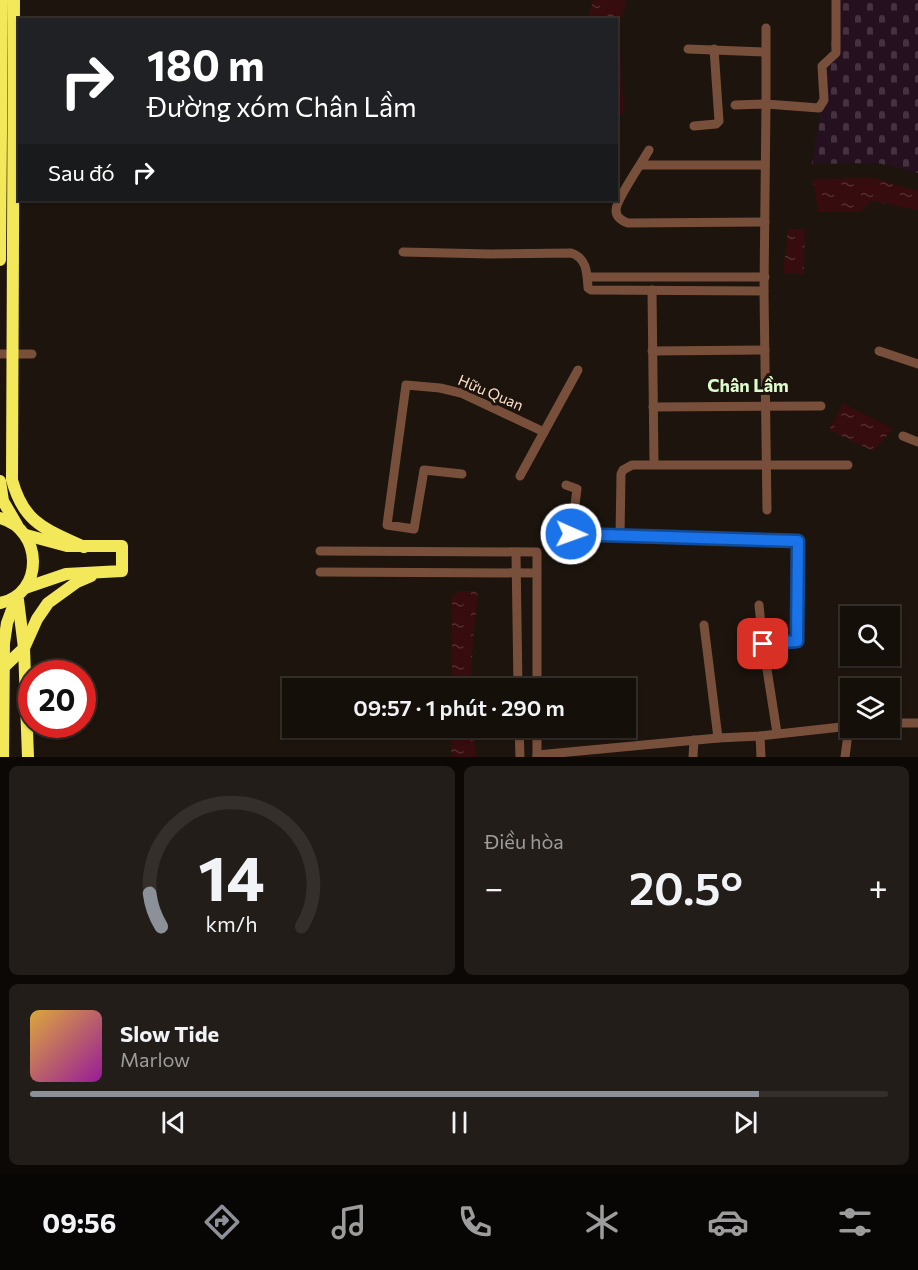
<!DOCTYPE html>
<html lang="vi">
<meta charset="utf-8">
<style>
body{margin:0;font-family:Commissioner,sans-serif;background:#221d18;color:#f1f3f6;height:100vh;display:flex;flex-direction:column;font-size:22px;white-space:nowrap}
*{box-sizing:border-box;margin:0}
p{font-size:20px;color:#9d9c9c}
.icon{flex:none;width:33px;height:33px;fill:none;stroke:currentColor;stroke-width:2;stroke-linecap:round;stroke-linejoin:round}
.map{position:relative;height:757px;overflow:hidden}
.panel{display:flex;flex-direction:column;gap:9px;padding:9px;background:#0c0806;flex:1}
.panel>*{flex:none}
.top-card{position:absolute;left:18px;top:18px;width:600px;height:183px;border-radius:0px;box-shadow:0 2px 4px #0004,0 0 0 2px #342f2b;background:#202124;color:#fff;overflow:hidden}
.buttons{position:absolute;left:840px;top:606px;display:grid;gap:12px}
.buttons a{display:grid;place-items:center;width:60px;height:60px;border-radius:0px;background:#150f0a;box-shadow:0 2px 4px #0004,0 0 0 2px #342f2b;font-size:30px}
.speed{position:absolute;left:18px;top:660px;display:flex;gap:12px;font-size:30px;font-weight:700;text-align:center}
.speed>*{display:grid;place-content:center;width:78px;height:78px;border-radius:50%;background:#150f0a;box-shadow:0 2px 4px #0004,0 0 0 2px #342f2b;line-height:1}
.speed .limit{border:9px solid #d22;background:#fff;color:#111}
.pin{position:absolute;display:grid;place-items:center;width:51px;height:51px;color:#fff;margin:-26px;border-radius:12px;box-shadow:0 3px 9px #0006}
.me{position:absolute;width:66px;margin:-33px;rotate:92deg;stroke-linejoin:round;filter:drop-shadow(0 0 4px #0008)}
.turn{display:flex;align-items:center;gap:21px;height:126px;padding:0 30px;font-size:27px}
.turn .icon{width:78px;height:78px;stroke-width:2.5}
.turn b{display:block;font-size:42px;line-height:51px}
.then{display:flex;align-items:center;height:57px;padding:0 30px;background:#0003;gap:12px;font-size:22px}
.big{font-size:45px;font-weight:600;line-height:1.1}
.panel .card{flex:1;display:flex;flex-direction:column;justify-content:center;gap:9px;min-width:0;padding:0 21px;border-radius:9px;background:#221d18}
.panel .dial{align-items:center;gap:0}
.dial svg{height:156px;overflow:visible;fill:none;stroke:#342f2b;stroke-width:7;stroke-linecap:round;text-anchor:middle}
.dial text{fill:#f1f3f6;stroke:none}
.song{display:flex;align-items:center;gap:18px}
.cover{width:72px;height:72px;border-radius:9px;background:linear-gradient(135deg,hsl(40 70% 55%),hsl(300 70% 35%))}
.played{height:6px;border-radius:3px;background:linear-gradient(90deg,#8c9099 85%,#342f2b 85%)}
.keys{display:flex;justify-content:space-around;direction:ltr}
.heat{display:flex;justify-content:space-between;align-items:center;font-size:33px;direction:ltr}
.panel .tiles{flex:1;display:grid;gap:9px;grid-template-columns:1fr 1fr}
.card:last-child{grid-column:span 2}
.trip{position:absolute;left:282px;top:678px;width:354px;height:60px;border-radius:0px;background:#150f0a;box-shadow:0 2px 4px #0004,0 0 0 2px #342f2b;font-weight:600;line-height:60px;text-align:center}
.dock{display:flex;height:96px;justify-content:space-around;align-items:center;background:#080604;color:#9d9c9c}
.dock .icon{width:42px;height:42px}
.dock .selected{color:#8c9099}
.dock b{font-size:27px;color:#f1f3f6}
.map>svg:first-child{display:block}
</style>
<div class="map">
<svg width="918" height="757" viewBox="0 0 918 757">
<defs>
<pattern id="cemetery-stones" width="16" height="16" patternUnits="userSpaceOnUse" patternTransform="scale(1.5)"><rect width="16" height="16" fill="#251020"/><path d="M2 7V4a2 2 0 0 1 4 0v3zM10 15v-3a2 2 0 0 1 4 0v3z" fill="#46323f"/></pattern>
<pattern id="water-ripples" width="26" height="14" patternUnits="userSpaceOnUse" patternTransform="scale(1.5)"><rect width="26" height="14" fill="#360c0e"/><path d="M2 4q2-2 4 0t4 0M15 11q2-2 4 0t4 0" fill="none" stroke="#542f30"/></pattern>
</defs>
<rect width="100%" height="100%" fill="#1c140d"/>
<polygon fill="url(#cemetery-stones)" points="838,0 918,0 918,173 878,163 812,164"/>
<g fill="url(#water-ripples)">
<polygon points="593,0 627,0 619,25 624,113 617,117 616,20 588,19"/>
<polygon points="874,178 918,191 918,210 871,201 861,212 818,212 813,179"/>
<polygon points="788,229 805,229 804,274 783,274"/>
<polygon points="843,403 893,429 873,451 829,430"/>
<polygon points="458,591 475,591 478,595 473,637 471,688 452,688 452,597"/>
<polygon points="451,728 473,728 476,757 451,757"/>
</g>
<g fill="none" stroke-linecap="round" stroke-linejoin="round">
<g stroke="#784f3b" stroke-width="9">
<polyline points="766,28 766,104 819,108 824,100 822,66 836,53 836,0"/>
<polyline points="688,49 765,52"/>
<polyline points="735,105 766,104 764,291"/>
<polyline points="694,126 716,124 719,121 714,49"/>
<path d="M649,150C643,161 616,200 616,210C616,218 622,221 628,223L765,222"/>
<polyline points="641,165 765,165"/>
<path d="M403,252L490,254L571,253C587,258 587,273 588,288L591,290L764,291L767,510"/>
<polyline points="588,277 765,277"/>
<polyline points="652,290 654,464"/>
<polyline points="652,351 765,350"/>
<polyline points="879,351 918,364"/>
<polyline points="0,354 32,354"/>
<polyline points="653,407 821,406"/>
<polyline points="544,432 578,370"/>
<polyline points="903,436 918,442"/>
<polyline points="462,474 424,470 414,529 387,525 406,385 440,388 461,393 544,432 520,476"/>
<polyline points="566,485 577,489 571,535"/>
<polyline points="551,534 798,541 797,641 763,644 777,733"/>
<polyline points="620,536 621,474 623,470 632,465 848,465"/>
<polyline points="320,551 537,552 537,688"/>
<polyline points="516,553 518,688"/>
<polyline points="320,572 536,573"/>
<polyline points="759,605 763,644"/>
<polyline points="704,625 718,738"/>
<polyline points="890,723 918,723"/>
<polyline points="519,728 520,757"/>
<polyline points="537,728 537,757"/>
<polyline points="760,736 761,757"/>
<polyline points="537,755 718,738 760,736 850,726"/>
<polyline points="693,757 694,740"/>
<polyline points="845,757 849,726"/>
</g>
<g stroke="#f3e75a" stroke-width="12">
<path d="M14,0L12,480C24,524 46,529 84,547"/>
<polyline points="0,260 2,0"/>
<polyline points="0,481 3,501 17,525"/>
<path d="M0,518C43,529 45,594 0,603"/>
<polyline points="25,588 66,574 122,571 122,546 67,546 26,535"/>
<polyline points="18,600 24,648 28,757"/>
<polyline points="3,668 24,648 37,619 48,603 77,582 91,576"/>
<polyline points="3,757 4,643 7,623 17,596"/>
</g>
</g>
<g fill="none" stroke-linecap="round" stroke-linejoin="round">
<g stroke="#114b97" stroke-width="15">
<polyline id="route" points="571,534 798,541 797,641 763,644"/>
</g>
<use href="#route" stroke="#1a73e8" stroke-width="10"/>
</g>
<g text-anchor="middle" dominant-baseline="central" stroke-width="6" stroke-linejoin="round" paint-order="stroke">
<g font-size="15" fill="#fbdfcb" stroke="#1c140d">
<text transform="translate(491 392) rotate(23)">Hữu Quan</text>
</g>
<g font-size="18" font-weight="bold" fill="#ddfbcd" stroke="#1c140d">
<text x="748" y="385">Chân Lầm</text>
</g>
</g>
</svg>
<div class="buttons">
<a><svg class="icon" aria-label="search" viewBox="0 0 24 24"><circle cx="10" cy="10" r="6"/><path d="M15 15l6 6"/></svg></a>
<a><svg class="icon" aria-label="layers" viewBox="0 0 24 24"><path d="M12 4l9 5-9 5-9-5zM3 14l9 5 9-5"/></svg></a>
</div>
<div class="speed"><div class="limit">20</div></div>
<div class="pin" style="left:763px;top:644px;background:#d93025"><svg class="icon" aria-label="arrive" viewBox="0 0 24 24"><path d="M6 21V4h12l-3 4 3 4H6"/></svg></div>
<svg class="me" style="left:571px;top:534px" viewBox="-20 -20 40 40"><circle r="17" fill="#1a73e8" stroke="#fff" stroke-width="3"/><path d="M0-11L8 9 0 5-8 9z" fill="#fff"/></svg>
<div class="trip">09:57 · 1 phút · 290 m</div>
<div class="top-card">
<div class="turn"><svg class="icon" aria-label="right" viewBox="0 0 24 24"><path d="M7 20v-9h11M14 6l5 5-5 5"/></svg><div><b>180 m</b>Đường xóm Chân Lầm</div></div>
<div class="then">Sau đó<svg class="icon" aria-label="right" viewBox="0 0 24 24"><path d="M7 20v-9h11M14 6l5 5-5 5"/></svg></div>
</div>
</div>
<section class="panel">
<div class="tiles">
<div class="card dial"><svg viewBox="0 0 100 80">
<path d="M14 69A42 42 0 1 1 86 69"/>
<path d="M14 69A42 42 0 0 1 8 52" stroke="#8c9099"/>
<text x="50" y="56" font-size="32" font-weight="700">14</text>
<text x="50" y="72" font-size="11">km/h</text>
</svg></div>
<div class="card"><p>Điều hòa</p>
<div class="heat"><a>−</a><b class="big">20.5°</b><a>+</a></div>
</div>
<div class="card">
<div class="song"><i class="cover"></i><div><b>Slow Tide</b><p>Marlow</p></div></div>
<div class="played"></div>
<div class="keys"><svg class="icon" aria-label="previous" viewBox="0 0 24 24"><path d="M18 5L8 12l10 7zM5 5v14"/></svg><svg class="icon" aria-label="pause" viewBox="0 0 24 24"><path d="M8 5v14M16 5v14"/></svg><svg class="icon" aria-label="next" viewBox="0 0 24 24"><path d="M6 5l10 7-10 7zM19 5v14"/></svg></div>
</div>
</div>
</section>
<nav class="dock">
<b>09:56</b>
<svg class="icon selected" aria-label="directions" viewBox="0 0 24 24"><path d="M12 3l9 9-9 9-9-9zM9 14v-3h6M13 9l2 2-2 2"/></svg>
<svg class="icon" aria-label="music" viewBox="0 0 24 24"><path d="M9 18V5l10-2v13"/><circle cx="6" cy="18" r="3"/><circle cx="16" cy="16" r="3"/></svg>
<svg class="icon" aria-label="phone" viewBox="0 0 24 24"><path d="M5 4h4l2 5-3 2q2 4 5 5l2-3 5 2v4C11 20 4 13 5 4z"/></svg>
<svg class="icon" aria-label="climate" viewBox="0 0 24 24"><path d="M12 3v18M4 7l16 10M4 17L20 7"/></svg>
<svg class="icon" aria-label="car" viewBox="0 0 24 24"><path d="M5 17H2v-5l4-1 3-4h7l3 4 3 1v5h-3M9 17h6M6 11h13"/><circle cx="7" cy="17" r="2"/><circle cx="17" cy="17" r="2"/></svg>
<svg class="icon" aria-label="filters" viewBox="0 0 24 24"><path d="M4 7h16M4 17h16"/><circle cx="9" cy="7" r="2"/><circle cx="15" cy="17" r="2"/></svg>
</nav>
